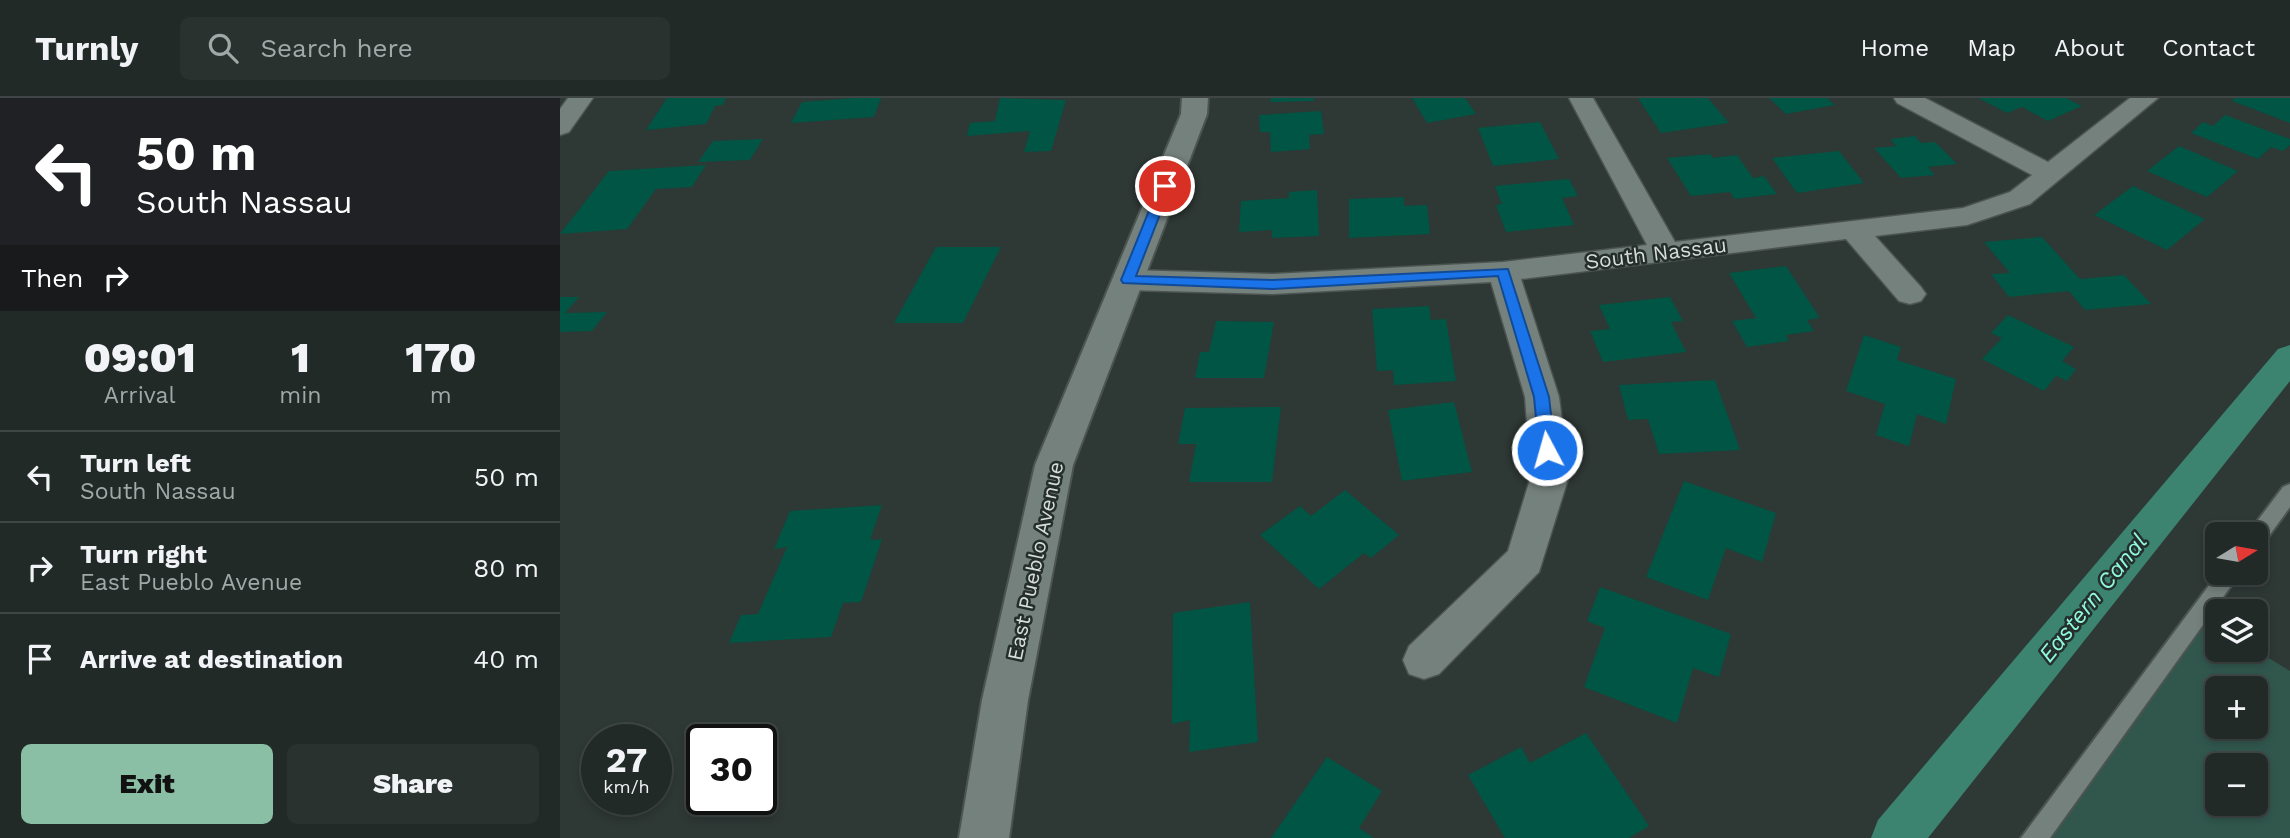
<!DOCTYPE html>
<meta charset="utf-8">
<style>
:root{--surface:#222a28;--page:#2a3230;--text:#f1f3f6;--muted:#a2a7a8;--line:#3f4645;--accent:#8abfa5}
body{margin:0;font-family:"Work Sans",sans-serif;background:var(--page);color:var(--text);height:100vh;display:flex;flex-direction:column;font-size:26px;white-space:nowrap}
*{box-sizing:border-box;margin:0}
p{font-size:23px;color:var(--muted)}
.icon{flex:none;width:38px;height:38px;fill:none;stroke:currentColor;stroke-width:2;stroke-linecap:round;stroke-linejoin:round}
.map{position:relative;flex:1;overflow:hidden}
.details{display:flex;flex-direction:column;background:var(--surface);width:560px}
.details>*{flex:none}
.hud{background:#202124;color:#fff;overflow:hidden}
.needle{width:46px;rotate:79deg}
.tools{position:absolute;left:1645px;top:424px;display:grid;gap:14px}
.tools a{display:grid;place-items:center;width:63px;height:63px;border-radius:10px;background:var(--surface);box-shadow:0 4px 10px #0003,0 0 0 2px var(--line);font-size:35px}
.speed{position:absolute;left:21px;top:626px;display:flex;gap:14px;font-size:35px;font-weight:700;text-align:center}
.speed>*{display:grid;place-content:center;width:91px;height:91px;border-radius:50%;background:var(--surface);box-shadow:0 4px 10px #0003,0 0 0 2px var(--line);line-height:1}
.speed small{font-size:18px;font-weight:400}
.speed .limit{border:4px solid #111;border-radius:10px;background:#fff;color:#111}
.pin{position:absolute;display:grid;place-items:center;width:60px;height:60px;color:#fff;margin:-30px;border:4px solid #fff;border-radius:50%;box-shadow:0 2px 7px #0007}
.me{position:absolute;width:77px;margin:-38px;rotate:354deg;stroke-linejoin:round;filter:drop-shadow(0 0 5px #0008)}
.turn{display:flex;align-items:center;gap:24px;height:147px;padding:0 21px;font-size:32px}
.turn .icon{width:91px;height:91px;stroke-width:2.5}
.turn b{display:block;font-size:49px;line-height:60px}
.then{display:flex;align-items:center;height:66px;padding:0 21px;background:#0003;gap:14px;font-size:26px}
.eta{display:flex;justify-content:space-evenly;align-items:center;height:119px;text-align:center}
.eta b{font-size:42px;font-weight:800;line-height:49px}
.primary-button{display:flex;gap:14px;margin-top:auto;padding:14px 21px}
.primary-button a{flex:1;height:80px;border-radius:10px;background:var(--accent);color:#111;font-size:28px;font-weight:800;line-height:80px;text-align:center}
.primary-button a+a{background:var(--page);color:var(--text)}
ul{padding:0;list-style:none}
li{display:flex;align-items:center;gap:21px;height:91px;padding:0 21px;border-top:2px solid var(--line)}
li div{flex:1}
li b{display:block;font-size:26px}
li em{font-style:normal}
header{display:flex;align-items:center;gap:42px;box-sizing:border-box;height:98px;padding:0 35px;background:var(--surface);border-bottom:2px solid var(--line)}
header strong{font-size:33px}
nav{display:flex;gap:38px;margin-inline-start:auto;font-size:24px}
.search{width:490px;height:63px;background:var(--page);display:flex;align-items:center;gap:18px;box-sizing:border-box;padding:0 24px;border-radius:10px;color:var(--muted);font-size:26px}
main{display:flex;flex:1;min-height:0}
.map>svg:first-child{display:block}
.green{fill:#31574d;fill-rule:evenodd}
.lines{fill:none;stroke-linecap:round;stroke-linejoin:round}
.canal{fill:#3c8370;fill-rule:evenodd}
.building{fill:#054}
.service-casing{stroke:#4c5451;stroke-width:4}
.minor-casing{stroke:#4c5451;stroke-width:3}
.tertiary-casing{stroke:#4c5451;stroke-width:4}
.service{fill:#75817d;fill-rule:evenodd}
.minor{fill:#75817d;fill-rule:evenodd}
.tertiary{fill:#75817d;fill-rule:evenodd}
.route{fill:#1a73e8;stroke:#114b97;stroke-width:2}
.labels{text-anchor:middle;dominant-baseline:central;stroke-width:5;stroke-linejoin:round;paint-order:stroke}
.street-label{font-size:21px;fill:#d7dddb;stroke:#242e2b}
.water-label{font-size:23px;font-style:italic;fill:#90f9dc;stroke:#242e2b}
</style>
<header>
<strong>Turnly</strong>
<div class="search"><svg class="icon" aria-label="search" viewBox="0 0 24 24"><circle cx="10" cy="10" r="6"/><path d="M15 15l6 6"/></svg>Search here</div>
<nav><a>Home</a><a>Map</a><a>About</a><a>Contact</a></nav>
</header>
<main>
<section class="details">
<div class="hud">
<div class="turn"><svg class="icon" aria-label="left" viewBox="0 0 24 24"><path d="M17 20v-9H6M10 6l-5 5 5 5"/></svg><div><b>50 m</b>South Nassau</div></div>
<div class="then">Then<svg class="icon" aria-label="right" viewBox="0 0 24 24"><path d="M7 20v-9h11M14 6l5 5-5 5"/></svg></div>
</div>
<div class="eta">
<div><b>09:01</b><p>Arrival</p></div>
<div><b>1</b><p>min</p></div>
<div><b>170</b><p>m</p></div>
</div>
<ul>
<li><svg class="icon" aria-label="left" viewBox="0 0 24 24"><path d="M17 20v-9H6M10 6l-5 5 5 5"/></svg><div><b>Turn left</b><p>South Nassau</p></div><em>50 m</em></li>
<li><svg class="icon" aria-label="right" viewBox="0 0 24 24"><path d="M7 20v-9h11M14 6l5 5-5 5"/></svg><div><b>Turn right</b><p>East Pueblo Avenue</p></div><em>80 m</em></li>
<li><svg class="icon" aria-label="arrive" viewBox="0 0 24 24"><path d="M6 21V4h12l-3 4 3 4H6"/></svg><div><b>Arrive at destination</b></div><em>40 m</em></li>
</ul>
<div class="primary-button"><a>Exit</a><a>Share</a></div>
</section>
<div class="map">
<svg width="1730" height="740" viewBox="0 0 1730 740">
<rect width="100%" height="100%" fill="#2e3835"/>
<!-- green -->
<path class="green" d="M1639 517 1657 529V551H1694L1730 573V740H1472ZM1657 590H1696V628H1657ZM1657 667H1696V705H1657Z"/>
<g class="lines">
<!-- canal -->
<path class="canal" d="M1730 247V283L1368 740H1311L1318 722 1718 251Z"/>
</g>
<!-- building -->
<path class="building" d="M107 0H166L163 7 155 8 146 26 86 32Z
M294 0H321L314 19 231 25 242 4Z
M440 0 506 2 491 53 464 54 470 33 407 38 410 25 435 23Z
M711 0H754V3L710 4Z
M852 0H905L916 16 867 25Z
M1078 0H1148L1169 25 1101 35Z
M1209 0H1267L1275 7 1226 16Z
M1418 0H1506L1522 8 1488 23 1462 9 1447 15Z
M1675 0H1730V25L1672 3Z
M761 13 764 36 749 37 750 51 711 54 710 34H700L699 17Z
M1665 17 1730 41V47L1723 53 1711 49 1698 61 1631 35 1643 24 1653 28Z
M980 24 999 61 933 68 918 30Z
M1355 38 1361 45 1375 44 1397 66 1368 69 1375 77 1341 80 1314 50 1336 48 1330 41Z
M203 41 190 62 138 64 153 43Z
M1619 48 1678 73 1647 99 1587 73Z
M1279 53 1304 85 1237 95 1212 60Z
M1150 56 1153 60 1177 57 1193 80 1204 78 1217 96 1174 101 1170 94 1131 98 1107 60Z
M146 67 132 89 96 91 67 131 0 136 49 73Z
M1009 81 1018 98 1002 100 1014 127 946 134 936 107 942 106 935 88Z
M1573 88 1645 121 1607 152 1534 117Z
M757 92 759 138 712 140V132L679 134 681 103 729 100V94Z
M844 99V108L867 107 870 136 789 140V101Z
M1482 139 1520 181 1564 177 1591 206 1525 212 1509 193 1449 199 1431 176 1450 175 1424 144Z
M376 149H441L403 225H334Z
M1226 168 1260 220 1247 222 1254 233 1226 237 1229 243 1187 249 1172 223 1196 220 1169 175Z
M0 199H19L5 215 47 214 32 233 0 234Z
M1110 199 1123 223 1111 224 1126 254 1043 264 1030 233 1050 231 1039 207Z
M869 208 871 222 886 221 896 283 834 287 833 272 817 273 812 211Z
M1448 217 1514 249 1502 263 1516 271 1507 283 1496 278 1484 293 1422 261 1442 240 1431 235Z
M656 223 714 224 704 280H635L640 254H649Z
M1304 237 1341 249 1337 262 1396 281 1386 326 1357 316 1349 348 1316 337 1325 306 1286 293Z
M1155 282 1180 352 1099 356 1088 321 1068 322 1059 287Z
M894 304 912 374 842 383 828 312Z
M721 309 712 384H629L636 346H618L625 310Z
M1124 383 1216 415 1202 464 1166 450 1148 502 1086 479Z
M785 392 839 437 811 460 804 455 759 491 700 437 740 408 751 418Z
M322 407 310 442 322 441 301 504 283 505 271 539 169 545 181 517 198 516 227 449 214 451 230 413Z
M1040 489 1171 536 1159 579 1133 570 1117 625 1024 589 1045 530 1027 523Z
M690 504 698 644 629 654 630 622 612 626 613 515Z
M1026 635 1089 728 1069 740H945L908 677 961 649 970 665Z
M767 659 822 693 799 730 814 740H711Z"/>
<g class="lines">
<!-- service casing -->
<g class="service-casing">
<path id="service" d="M1730 386V409L1703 446 1696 448V436L1689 434 1723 389Z
M1659 474H1681L1490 740H1461Z"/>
</g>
<!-- minor casing -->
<g class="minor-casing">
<path id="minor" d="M8 0H33L9 34 0 37V11Z
M1009 0H1033L1115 144 1403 110 1450 94 1472 77 1337 5 1334 0H1365L1488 64 1570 0H1598L1470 106 1407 127 1315 138 1361 189 1366 196 1361 203 1350 206 1339 203 1286 141 961 181 999 299 1009 378 979 474 879 576 864 581 849 576 843 562 849 548 948 453 971 378 965 299 931 184 713 196 568 192 557 189 553 182 557 175 568 172 713 176 943 164 1087 147Z"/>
</g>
<!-- tertiary casing -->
<g class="tertiary-casing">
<path id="tertiary" d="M622 0H648L647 16 513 367 468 602 449 740H399L422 602 475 367 621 16Z"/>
</g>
<!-- service -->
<use href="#service" class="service"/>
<!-- minor -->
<use href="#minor" class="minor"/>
<!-- tertiary -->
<use href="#tertiary" class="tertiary"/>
</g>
<!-- route -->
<path class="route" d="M605 84 611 88 576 178 713 182 948 171 989 299 995 352 993 356H982L979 352 974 299 938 178 713 191 563 185 561 182 599 88Z"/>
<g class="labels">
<!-- street labels -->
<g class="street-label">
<text transform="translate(1096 155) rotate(-7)">South Nassau</text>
<text transform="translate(475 463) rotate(-78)">East Pueblo Avenue</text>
</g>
<!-- water labels -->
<g class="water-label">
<text transform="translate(1533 500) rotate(-51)">Eastern Canal</text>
</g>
</g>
</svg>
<div class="tools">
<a><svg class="needle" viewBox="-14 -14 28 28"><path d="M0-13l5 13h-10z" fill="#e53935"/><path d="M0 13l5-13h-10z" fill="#a2a7a8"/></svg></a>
<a><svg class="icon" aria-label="layers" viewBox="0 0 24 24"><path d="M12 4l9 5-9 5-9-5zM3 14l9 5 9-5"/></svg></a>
<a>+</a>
<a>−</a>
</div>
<div class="speed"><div>27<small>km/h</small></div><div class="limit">30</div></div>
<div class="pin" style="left:605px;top:88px;background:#d93025"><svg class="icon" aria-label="arrive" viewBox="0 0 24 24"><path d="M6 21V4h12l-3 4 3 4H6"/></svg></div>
<svg class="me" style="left:987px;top:352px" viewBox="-20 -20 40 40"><circle r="17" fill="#1a73e8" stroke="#fff" stroke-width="3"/><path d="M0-11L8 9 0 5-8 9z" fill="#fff"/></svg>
</div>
</main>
